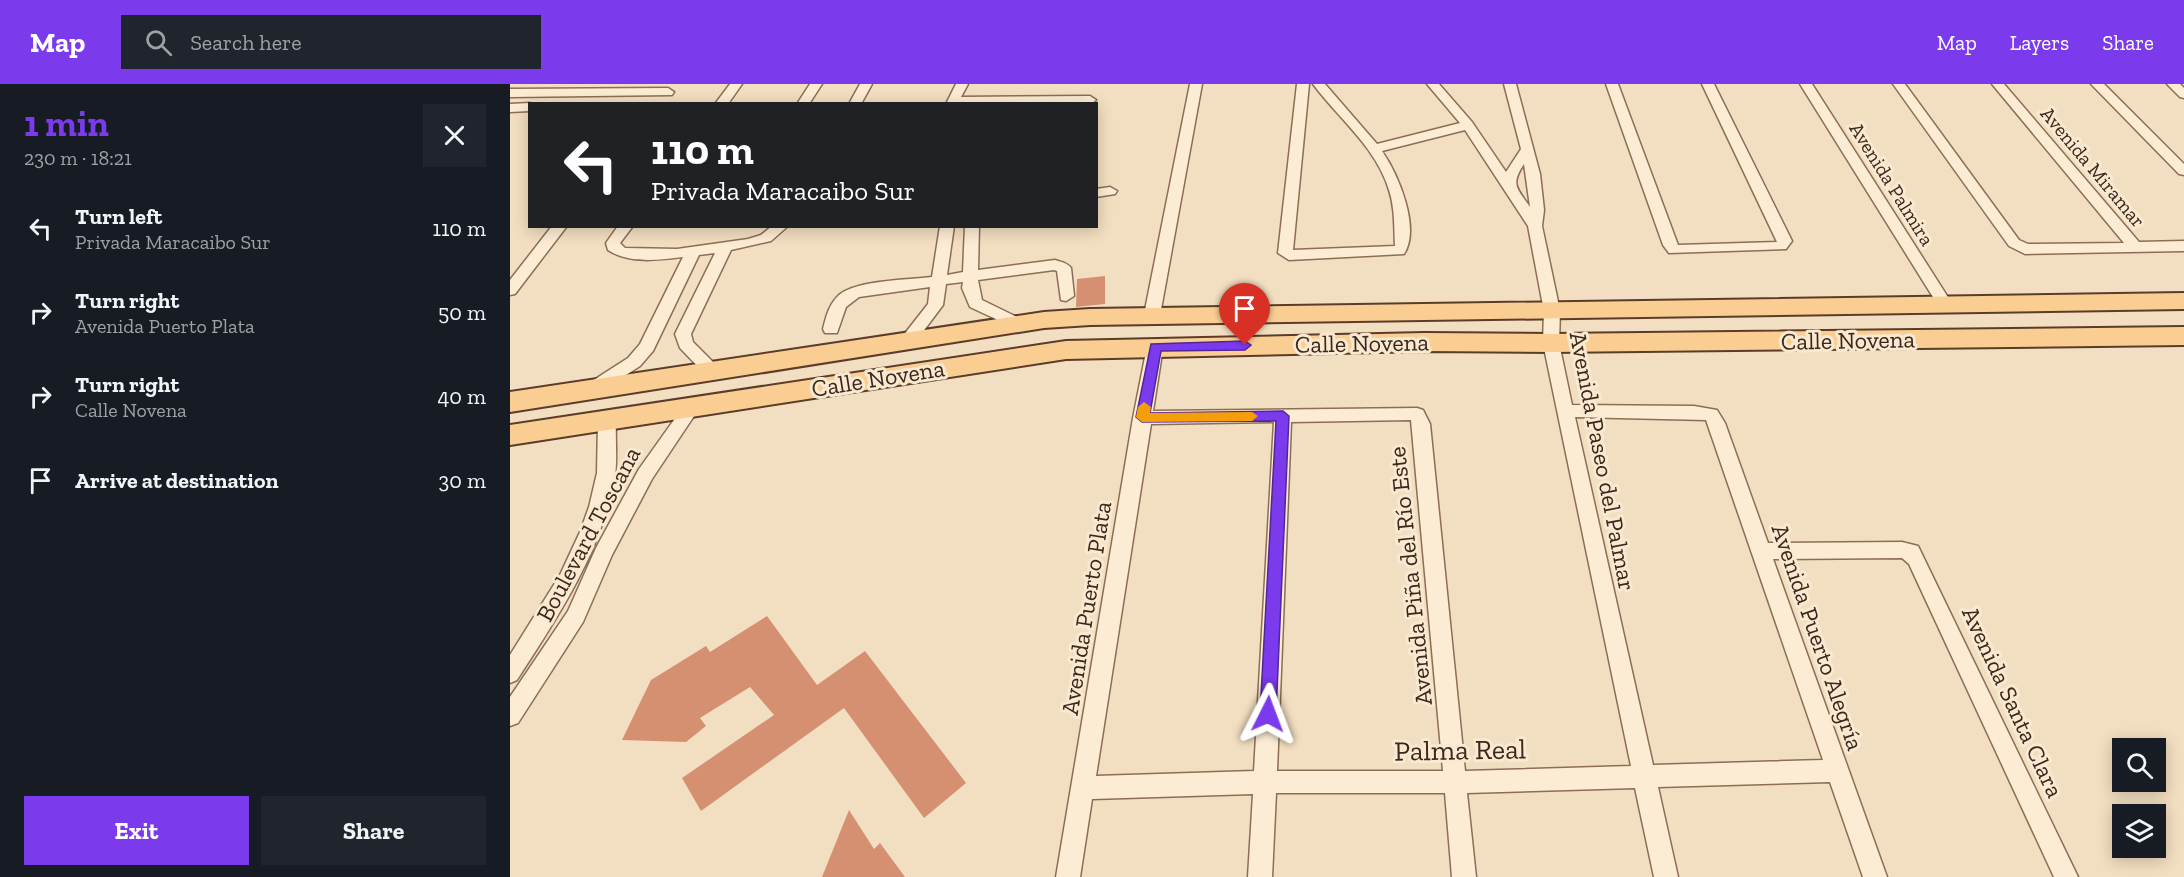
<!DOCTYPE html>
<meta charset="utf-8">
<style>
:root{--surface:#171b24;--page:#20242c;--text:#f1f3f6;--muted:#9ea1a6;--accent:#7c3aed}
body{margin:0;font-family:"Zilla Slab",serif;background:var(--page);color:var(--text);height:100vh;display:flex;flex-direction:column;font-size:22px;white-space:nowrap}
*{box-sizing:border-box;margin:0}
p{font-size:20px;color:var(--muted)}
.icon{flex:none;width:33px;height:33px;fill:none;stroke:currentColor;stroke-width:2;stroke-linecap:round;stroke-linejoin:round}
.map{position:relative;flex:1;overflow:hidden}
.sheet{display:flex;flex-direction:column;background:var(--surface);width:510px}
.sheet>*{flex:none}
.top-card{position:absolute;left:18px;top:18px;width:570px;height:126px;border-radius:0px;box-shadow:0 3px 15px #0003;background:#202124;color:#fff;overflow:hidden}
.fabs{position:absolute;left:1602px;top:654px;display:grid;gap:12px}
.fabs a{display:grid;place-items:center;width:54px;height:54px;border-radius:0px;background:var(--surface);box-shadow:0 3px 15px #0003;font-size:30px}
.pin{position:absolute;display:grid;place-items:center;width:51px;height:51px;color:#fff;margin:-62px -26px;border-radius:50% 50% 50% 0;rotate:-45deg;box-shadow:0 0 6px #0007}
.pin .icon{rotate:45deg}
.me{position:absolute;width:66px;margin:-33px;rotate:3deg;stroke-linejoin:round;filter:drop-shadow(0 0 4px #0008)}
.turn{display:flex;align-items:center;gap:21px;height:126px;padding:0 24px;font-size:27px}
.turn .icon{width:78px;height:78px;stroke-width:2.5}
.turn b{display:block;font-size:42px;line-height:51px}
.round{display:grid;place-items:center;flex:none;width:63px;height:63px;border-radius:0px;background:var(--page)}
.overview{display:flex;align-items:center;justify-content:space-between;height:102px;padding:0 24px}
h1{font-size:36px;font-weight:800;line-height:45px;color:var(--accent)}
.cta{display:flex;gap:12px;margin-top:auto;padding:12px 24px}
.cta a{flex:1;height:69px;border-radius:0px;background:var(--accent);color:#fff;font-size:24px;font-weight:800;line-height:69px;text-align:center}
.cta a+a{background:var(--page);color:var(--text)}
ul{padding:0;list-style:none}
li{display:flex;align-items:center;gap:18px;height:84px;padding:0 24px}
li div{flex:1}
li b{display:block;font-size:22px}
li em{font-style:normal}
header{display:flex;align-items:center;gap:36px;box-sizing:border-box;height:84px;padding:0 30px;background:var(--accent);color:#fff}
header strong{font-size:28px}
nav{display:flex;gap:33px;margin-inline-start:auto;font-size:21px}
.search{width:420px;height:54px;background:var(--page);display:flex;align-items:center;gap:15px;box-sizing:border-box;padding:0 21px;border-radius:0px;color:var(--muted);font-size:22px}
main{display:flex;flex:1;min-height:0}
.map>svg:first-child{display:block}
.building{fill:#d59071}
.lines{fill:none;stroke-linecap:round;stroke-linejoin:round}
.street-casing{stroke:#8d6d56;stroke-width:3}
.primary-casing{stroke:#5b3c2a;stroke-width:4}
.street{fill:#fcecd4;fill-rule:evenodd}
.primary{fill:#face93;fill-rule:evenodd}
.route{fill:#7c3aed;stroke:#51269a;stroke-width:1.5}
.slow{fill:#f59e0b}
.labels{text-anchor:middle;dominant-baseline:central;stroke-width:6;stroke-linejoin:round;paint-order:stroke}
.far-street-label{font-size:20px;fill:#3b271c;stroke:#f9e9d0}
.street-label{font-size:24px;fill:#3b271c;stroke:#f9e9d0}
.near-street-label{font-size:28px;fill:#3b271c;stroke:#f9e9d0}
</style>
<header>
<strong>Map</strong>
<div class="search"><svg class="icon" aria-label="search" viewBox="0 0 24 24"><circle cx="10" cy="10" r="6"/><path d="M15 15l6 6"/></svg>Search here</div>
<nav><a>Map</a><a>Layers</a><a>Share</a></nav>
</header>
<main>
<section class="sheet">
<div class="overview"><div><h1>1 min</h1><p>230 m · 18:21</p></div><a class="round"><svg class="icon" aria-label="close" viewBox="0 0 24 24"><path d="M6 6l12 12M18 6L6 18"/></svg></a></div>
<ul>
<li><svg class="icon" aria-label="left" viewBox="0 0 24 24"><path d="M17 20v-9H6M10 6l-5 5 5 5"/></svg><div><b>Turn left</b><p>Privada Maracaibo Sur</p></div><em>110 m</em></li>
<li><svg class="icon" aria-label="right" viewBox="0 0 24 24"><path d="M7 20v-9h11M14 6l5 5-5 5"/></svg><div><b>Turn right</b><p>Avenida Puerto Plata</p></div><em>50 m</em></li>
<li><svg class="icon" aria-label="right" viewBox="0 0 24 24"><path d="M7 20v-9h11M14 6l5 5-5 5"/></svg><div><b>Turn right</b><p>Calle Novena</p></div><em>40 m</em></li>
<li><svg class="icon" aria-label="arrive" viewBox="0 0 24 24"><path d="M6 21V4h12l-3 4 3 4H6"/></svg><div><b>Arrive at destination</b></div><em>30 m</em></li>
</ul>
<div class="cta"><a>Exit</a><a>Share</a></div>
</section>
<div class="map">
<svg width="1674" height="793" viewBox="0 0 1674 793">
<rect width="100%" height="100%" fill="#f2dec0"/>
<!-- building -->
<path class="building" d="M595 192V220L566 223 567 195Z
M257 532 307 601 355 567 456 699 414 734 334 624 191 727 172 694 264 631 240 603 190 634 196 642 176 658 112 656 141 596 196 562 200 568Z
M339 726 364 765 370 759 395 793H312Z"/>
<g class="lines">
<!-- street casing -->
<g class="street-casing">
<path id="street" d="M220 0H232L218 20H205Z
M300 0H312L299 20H287Z
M350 0H362L351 20H339Z
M446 0H458L451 13 580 12 586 16 581 20H436Z
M680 0H692L650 231 642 236 634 231Z
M787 0H799L783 166 885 162C884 143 885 124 879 106 866 63 829 35 803 0H815L867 60 950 39 917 0H929L962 38 996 88 1011 65 994 0H1006L1030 90 1034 126 1032 142 1050 227 1049 259 1062 321 1184 322 1207 326 1215 339 1258 459 1392 458 1408 462 1568 793H1544L1399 480 1392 474 1263 475 1377 793H1353L1320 698 1148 703 1168 793H1144L1125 704 957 709 966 793H942L935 709H766L762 793H738L743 710 582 715 570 793H546L623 334 637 263 639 259H651L653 263 643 327 907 324 913 326 920 340 955 687 1121 682 1033 259 1034 227 1018 142 955 46 872 67C888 90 911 144 894 170L779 176 768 169ZM1014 80 1020 123C1007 104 1000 101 1014 80ZM1065 333 1196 336 1313 676 1143 681ZM901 336 933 687H767L781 338ZM764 338 744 687 586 692 641 340Z
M1096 0H1108L1168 161 1267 158 1192 0H1204L1282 157 1276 165 1159 169 1153 161Z
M1290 0H1302L1441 218 1444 222 1441 226H1431Z
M1383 0H1395L1509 156 1518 160 1614 159 1482 0H1494L1629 158 1674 157V167L1515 170 1499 162Z
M1581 0H1594L1674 80V91L1669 90Z
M1657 0H1670L1674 4V14L1670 13Z
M158 4 164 8 162 11 0 13V5Z
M20 19V27L0 28V20Z
M600 103 607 107 605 110 586 113V105Z
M42 142H57L5 210 0 211V196Z
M108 142H123L110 159 115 164 167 165 238 155 251 151 262 142H278L261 157 221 166 181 250 183 258 208 283 210 287 208 291H196L170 264 165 250 205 169 189 171 143 267 130 282 88 309H76L74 305 76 301 118 274 130 260 173 173C149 176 119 180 98 166L96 159Z
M430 142H444L437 191 453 188 455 142H469L468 186 545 176C551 178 558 179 561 184L564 212 556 217 551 216 547 187 544 186 468 196 472 216 513 236 515 240 513 244 507 245 460 223 452 204 453 198 436 200 433 221 403 261H391L389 257 418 220 420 203 349 213 336 223 327 249H315L313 245C316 233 319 220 329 211 347 196 398 196 422 193Z
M182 317 188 319 190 323 142 395 102 471 73 538 8 639 0 642V613L58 527 86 464 129 385 176 319Z
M97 331 103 332 106 337C105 357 108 378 104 397 90 470 47 534 7 596L0 599V571L50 491 70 448 79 423 87 389 88 337 91 332Z"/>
</g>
<!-- primary casing -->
<g class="primary-casing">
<path id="primary" d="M1674 209V225L580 241 534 244 0 328V308L534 228 580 225Z
M1674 243V261L1041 268 914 267 556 275 0 361V341L556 257 914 249 1041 250Z"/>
</g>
<!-- street -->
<use href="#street" class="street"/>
<!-- primary -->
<use href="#primary" class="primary"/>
</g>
<!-- route -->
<path class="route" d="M735 257 741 261 735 266 651 267 640 329 773 327 779 332 766 630 764 635 758 637 752 635 750 630 766 337 632 338 626 333 641 260Z"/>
<!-- slow -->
<path class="slow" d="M634 318 641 323 640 329 742 328 748 332 742 337 632 338 626 333 628 323Z"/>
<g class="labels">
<!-- far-street labels -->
<g class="far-street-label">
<text transform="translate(1583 83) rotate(50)">Avenida Miramar</text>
<text transform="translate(1382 100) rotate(58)">Avenida Palmira</text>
</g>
<!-- street labels -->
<g class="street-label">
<text transform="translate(1338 256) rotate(-1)">Calle Novena</text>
<text transform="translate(852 259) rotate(-1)">Calle Novena</text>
<text transform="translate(368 294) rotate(-9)">Calle Novena</text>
<text transform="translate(1093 377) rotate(79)">Avenida Paseo del Palmar</text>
<text transform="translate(78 450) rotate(-62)">Boulevard Toscana</text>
<text transform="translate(900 492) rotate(-96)">Avenida Piña del Río Este</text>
<text transform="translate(576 524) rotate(-81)">Avenida Puerto Plata</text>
<text transform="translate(1308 553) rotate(71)">Avenida Puerto Alegría</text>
<text transform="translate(1503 618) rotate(65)">Avenida Santa Clara</text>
</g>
<!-- near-street labels -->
<g class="near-street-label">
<text transform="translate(950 666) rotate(-1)">Palma Real</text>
</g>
</g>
</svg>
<div class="fabs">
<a><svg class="icon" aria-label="search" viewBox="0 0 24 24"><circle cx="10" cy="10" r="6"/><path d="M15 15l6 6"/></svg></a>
<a><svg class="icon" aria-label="layers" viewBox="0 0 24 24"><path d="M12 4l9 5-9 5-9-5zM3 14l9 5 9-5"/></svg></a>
</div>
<div class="pin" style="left:735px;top:261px;background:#d93025"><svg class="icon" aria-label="arrive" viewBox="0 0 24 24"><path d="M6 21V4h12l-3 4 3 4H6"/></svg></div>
<svg class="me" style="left:758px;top:630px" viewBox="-20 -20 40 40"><path d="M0-17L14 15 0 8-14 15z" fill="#7c3aed" stroke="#fff" stroke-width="4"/></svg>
<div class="top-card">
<div class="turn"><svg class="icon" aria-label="left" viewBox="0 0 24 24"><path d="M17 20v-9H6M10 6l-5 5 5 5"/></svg><div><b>110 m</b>Privada Maracaibo Sur</div></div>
</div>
</div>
</main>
